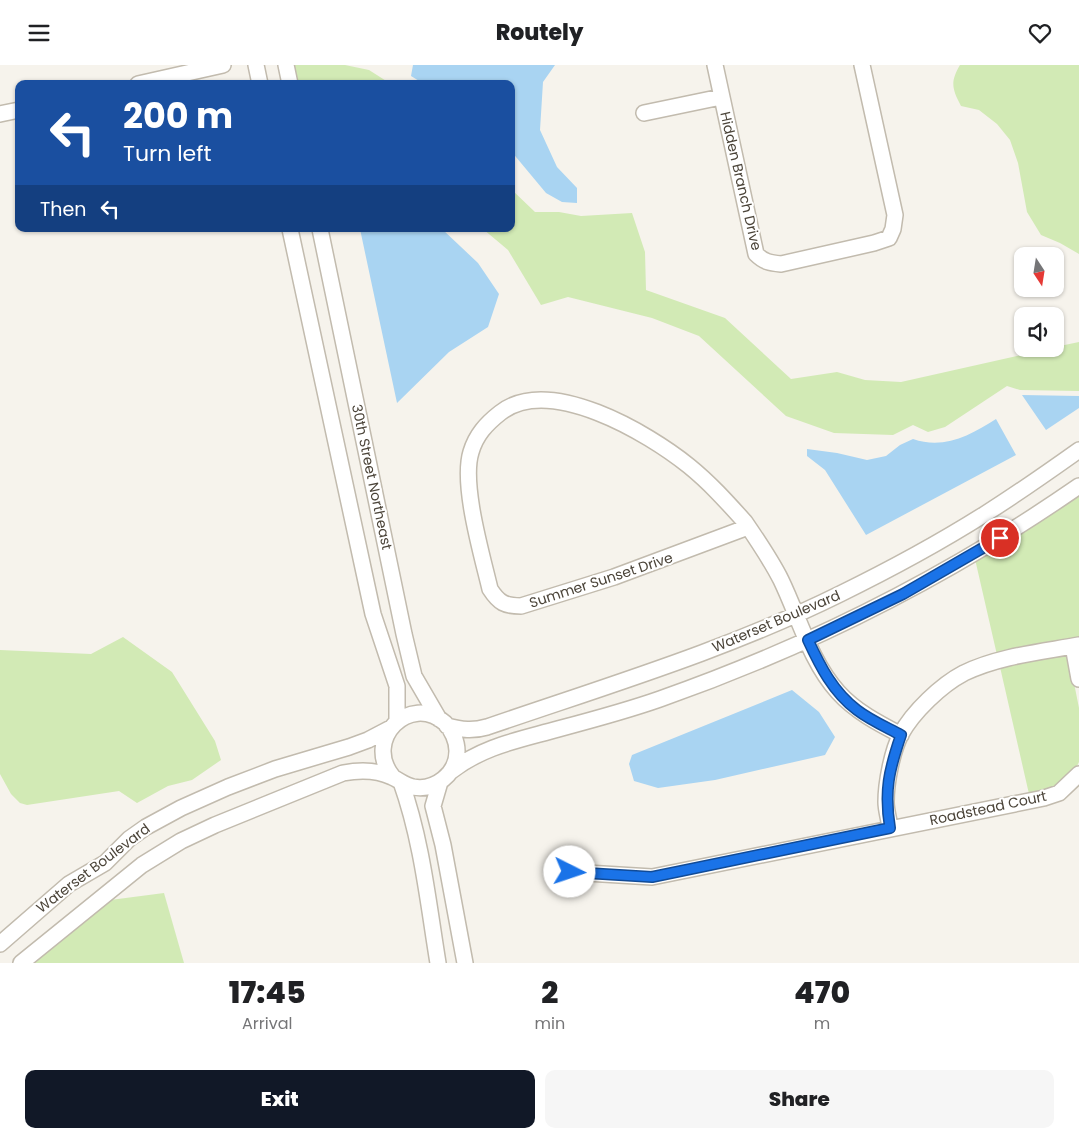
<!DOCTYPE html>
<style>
:root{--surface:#fff;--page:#f6f6f6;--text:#202124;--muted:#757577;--accent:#111827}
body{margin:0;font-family:Poppins,sans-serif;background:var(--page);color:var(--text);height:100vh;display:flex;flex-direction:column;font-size:19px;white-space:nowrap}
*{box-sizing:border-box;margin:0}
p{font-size:16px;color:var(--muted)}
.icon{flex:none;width:28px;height:28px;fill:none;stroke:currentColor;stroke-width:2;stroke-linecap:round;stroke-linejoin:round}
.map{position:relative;height:898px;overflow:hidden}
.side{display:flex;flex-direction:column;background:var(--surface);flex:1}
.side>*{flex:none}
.top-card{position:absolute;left:15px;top:15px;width:500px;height:152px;border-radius:10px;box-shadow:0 1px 4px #0004;background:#1a4fa0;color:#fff;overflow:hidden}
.needle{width:32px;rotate:168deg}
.buttons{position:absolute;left:1014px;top:182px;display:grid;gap:10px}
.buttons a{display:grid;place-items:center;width:50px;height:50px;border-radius:10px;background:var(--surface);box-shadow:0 1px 4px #0004;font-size:25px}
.pin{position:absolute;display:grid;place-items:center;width:42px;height:42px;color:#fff;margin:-21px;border:2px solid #fff;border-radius:50%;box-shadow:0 1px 5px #0007}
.me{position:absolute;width:55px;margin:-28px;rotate:94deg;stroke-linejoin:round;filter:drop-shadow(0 0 4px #0008)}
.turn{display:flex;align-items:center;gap:18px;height:105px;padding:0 25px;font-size:22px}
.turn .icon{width:65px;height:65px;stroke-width:2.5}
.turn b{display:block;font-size:35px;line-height:42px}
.then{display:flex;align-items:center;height:48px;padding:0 25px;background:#0003;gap:10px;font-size:19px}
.eta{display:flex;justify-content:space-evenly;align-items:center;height:85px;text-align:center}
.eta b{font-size:30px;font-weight:800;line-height:35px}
.button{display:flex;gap:10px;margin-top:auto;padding:10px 25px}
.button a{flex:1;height:58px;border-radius:10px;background:var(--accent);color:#fff;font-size:20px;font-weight:800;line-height:58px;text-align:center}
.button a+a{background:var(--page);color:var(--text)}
header{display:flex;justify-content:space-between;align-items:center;height:65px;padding:0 25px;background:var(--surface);font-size:22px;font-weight:800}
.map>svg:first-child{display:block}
.green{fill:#d2eab5}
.water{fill:#a9d4f2}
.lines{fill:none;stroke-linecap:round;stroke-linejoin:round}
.minor-casing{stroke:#c2bbae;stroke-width:18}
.minor{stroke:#fff;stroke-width:15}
.route-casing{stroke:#114b97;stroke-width:12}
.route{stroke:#1a73e8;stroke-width:9}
.labels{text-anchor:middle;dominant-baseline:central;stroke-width:4;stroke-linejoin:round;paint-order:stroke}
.street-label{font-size:14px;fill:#4b4439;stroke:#fff}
</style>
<header><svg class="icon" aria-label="menu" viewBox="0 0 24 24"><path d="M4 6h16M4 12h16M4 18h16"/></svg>Routely<svg class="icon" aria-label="heart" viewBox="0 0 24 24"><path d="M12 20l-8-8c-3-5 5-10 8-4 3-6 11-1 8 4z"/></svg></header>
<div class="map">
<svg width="1079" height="898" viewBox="0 0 1079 898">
<rect width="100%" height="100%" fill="#f6f3ec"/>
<!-- green -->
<path class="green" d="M292 0H345L369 5 391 19H296Z
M960 0H1079V189L1060 178 1041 170 1027 147 1018 98 1010 75 997 59 979 45 961 41C952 24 950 17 960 0Z
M511 124 535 147H559L581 151 632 148 645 187 646 225 725 253 791 314 837 307 865 315 901 317 1048 284H1055V282L1079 277V326L1020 325 1007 321 945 362 928 367 913 360 893 370 834 368 786 351 699 271 652 253 568 232 541 240 508 185 483 164H511Z
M1079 429V573L997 590 975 494Z
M123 572 172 607 215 676 221 695 192 715 168 721 137 738 119 726 27 740 20 738 11 729 0 709V585L91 589Z
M1068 588 1079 643V697L1076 703 1056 722 1029 729 1000 602Z
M164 828 184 898H22L95 837Z"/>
<!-- water -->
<path class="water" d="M413 0H555L543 17 540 65 557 102 577 123V138L562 137 546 128 511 86V19H424L411 11Z
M360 164H442L478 198 499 229 488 262 449 287 397 338Z
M1022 330 1079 331V343L1046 365Z
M996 354 1016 390 866 470 825 405 807 391V384L837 388 867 395 886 391 900 380 913 374C944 385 971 370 996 354Z
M792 625 819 647 835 672 825 690 715 715 658 723 634 716 629 699 632 690Z"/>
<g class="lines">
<!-- minor casing -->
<g class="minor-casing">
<path id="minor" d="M256 0 260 19
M286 0 290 19
M715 0 756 189C764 197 770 198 781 199L874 178 889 173 893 164 895 150 862 0
M138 19 223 0
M644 48 721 32
M0 49 19 45
M290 164 373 549 397 621V656
M320 164 404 569 414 611 439 654
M748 462 614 512 521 541C505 541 499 538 490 524 482 490 461 419 471 387 476 370 486 359 500 348 549 309 648 368 689 401 710 418 727 437 745 457 758 476 771 495 781 515 799 552 810 596 838 627 855 646 878 658 901 670
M1073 581 1079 614
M447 661C462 665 473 666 487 662 606 621 727 585 840 529 889 505 939 478 985 449 1017 429 1048 407 1079 385
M450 707C483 681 519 675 558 664 592 655 626 646 660 634 808 582 949 511 1079 421
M401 717C422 776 428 837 438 898
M440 717 433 741 443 780 465 898
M890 763C889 754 886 745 886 737 886 718 892 686 901 669 913 647 941 620 964 608 999 591 1041 587 1079 580
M570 807 652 812 1044 733 1059 728 1079 709
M0 879 69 819 105 798 129 774 146 762 181 743 228 722 275 704 349 682 368 675 389 664
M21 898 142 800 181 776 215 760 343 708C359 705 377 705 392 712 399 715 404 720 413 722 435 726 457 709 457 686 457 676 452 665 445 658 410 627 362 675 393 712"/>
</g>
<!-- minor -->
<use href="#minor" class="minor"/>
</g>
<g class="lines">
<!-- route casing -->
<g class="route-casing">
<path id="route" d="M570 807 652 812 890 763C884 726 889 705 901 670 886 662 870 655 857 645 833 627 820 601 808 575L903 529 1000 473"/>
</g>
<!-- route -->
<use href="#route" class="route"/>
</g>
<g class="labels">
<!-- street labels -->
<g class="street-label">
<text transform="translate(741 116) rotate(77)">Hidden Branch Drive</text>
<text transform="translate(372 412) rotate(78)">30th Street Northeast</text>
<text transform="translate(601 515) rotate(-18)">Summer Sunset Drive</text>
<text transform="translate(776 556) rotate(-23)">Waterset Boulevard</text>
<text transform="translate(988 743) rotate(-12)">Roadstead Court</text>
<text transform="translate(93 803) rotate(-37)">Waterset Boulevard</text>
</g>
</g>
</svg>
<div class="buttons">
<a><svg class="needle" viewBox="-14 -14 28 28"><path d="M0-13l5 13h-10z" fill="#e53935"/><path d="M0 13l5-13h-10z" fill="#757577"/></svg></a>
<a><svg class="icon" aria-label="sound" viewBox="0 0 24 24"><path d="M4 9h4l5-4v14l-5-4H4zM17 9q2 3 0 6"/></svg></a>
</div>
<div class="pin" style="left:1000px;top:473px;background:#d93025"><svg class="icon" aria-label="arrive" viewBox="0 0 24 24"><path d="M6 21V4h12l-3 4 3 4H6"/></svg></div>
<svg class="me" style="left:570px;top:807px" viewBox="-20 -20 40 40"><circle r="19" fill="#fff"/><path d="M0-13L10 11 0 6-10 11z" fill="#1a73e8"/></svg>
<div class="top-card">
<div class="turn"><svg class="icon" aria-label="left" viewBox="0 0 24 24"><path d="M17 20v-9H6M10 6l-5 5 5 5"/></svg><div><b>200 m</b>Turn left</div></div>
<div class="then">Then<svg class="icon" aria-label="left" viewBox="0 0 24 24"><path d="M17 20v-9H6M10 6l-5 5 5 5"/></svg></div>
</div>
</div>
<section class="side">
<div class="eta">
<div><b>17:45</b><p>Arrival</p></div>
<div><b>2</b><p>min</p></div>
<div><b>470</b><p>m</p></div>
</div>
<div class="button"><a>Exit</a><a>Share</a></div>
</section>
